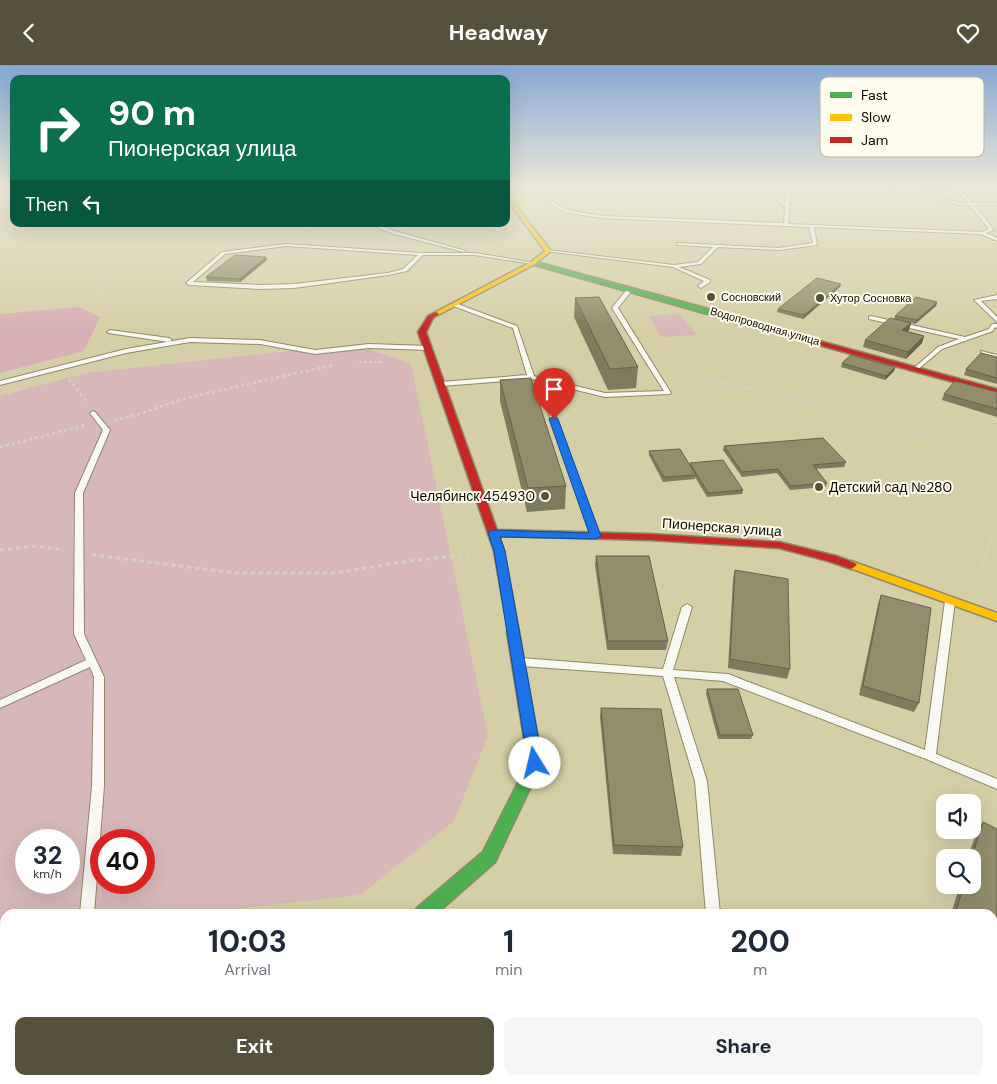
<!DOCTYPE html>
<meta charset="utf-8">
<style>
:root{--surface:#fff;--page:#f6f6f7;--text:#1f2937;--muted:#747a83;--accent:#56513a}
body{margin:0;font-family:"DM Sans",sans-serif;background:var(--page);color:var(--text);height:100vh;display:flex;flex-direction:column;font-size:19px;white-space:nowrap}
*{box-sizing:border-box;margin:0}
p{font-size:16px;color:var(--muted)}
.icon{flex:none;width:28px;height:28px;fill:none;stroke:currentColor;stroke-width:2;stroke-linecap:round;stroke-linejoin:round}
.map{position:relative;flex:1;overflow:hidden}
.sheet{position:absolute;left:0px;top:844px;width:998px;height:176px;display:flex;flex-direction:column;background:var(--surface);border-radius:15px 15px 0 0;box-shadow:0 5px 20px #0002}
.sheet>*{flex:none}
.banner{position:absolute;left:10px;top:10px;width:500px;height:152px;border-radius:10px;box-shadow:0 5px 20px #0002;background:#0b6e4f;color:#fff;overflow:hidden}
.tools{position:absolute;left:936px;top:729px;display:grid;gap:10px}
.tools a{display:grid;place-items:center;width:45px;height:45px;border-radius:10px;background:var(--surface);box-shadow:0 5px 20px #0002;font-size:25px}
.speed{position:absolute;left:15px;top:764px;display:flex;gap:10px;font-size:25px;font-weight:700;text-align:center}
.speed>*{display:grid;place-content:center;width:65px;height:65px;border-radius:50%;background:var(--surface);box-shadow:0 5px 20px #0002;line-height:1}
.speed small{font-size:12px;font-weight:400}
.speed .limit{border:8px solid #d22;background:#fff;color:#111}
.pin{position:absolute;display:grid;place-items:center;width:42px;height:42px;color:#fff;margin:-51px -21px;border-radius:50% 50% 50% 0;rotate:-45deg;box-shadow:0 0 5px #0007}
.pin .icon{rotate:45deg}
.me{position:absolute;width:55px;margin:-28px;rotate:351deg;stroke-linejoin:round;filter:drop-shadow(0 0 4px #0008)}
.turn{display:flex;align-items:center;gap:18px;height:105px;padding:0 15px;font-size:22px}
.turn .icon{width:65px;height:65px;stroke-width:2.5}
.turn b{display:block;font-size:35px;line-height:42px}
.then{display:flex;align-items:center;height:48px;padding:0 15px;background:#0003;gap:10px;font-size:19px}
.eta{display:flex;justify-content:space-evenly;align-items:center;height:85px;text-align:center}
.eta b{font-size:30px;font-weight:700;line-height:35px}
.primary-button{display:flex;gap:10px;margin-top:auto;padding:10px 15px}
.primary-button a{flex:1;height:58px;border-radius:10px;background:var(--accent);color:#fff;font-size:20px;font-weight:700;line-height:58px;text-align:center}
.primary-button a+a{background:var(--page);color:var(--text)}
header{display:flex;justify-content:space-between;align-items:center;height:65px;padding:0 15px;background:var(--accent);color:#fff;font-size:22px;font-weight:700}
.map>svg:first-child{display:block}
.green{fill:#d7b8b8;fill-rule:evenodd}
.forest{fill:#d7b0b5}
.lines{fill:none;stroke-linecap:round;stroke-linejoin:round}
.lane-casing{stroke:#8e8968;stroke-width:2}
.street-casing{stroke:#8e8968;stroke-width:2}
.fast-casing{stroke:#8e8968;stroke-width:3}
.slow-casing{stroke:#8e8968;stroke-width:3}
.jam-casing{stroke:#8e8968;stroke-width:3}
.path-far3{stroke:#d3d2c4;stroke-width:1;stroke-dasharray:2 2;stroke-linecap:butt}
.path-far2{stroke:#d3d2c4;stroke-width:2;stroke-dasharray:2.5 2.5;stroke-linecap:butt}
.path-far1{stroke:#d3d2c4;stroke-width:2.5;stroke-dasharray:3 3;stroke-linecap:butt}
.path{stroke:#d3d2c4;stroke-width:3;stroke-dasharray:4 4;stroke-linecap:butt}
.lane{fill:#f9f8f2;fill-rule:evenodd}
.street{fill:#f9f8f2;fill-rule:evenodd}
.fast{fill:#4caf50;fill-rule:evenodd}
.slow{fill:#ffc107;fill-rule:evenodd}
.jam{fill:#c62828;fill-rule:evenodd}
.wall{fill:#7e7a5d}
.shaded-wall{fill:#66634c}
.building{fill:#928e6c;stroke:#66634c}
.route{fill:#1a73e8;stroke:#114b97}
.poi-dot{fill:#56513a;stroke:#fffdef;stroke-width:2}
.labels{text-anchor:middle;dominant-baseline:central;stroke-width:4;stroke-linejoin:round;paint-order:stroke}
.far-poi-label{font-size:11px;fill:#110d00;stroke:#fffdef;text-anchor:start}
.far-street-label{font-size:11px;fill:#110d00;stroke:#fffdef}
.poi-label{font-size:14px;fill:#110d00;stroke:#fffdef;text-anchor:start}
.street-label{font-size:14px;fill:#110d00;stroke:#fffdef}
.key{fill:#fffdef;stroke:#b8b5a7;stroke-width:1}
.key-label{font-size:14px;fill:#110d00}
</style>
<header><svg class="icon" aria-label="back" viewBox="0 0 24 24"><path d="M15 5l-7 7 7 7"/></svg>Headway<svg class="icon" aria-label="heart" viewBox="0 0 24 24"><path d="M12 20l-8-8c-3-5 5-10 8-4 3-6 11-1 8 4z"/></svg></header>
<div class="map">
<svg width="997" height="1019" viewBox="0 0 997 1019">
<rect width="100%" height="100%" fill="#d5cfa7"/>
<!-- green -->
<path class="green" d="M680 249 696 270 662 272 648 251Z
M307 284H367L411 298 488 671 454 756 360 830 189 849H5V870H0V331L86 308ZM26 775H69V818H26ZM101 775H144V818H101Z"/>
<!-- forest -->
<path class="forest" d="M79 242 100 252 84 286 0 308V249Z"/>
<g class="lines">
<!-- lane casing -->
<g class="lane-casing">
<path id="lane" d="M555 122H559L552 136 567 145 602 151 784 158 785 141 761 124 731 125 698 122H777L765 124 786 138 787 122H791L788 159 982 167 989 164 970 140H961L920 131 802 122H825L920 129 961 138H968L955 122H959L972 138H997V140H974L994 165 986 168 997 173V176L981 169 814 162 817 180 779 185 718 182 701 199 679 202 710 215V217L701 223 698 221 704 216 673 202 546 186 548 185 674 200 698 197 713 182 679 180H677V178L779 183 813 178 809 162 602 153 565 147 549 137Z
M369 159H374L398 167 466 186 464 187 394 169Z
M286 179 422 188H475L535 198 533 199 475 190H423L407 206 388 210 294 223 260 224 189 220 186 218 222 187ZM286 181 418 190 403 204 388 208 294 219 260 220 193 217 225 189Z
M628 223 633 224 618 243 671 328 670 329 605 332 531 314 441 321 438 319 441 317 527 310 513 263 453 241 452 240 455 238 517 261 534 311 605 328 664 326 612 243Z
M997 230V234L981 236 997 252V257L974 235Z
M871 251 965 272 989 264 992 259H997V263L995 262 993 266 942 284 916 306 913 304 914 303 938 282 959 274 869 254V252Z
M110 265 169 273 172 275 169 277 108 268 107 267Z
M190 273 260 275 315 285 369 279 428 281 431 283 428 285 369 283 315 289 260 279 190 277 126 288 0 320V316L126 284Z
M981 286 997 290V294L981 288Z
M548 335 551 337 599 471 598 473H592L591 471 545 337Z
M93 346 95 347 110 365 83 428 84 569 104 612V721L94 849H80L92 721 94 612 90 602 0 643V635L86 595 74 569 75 428 103 365 90 348Z
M950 533 955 536 936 689 997 714V724L926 694 723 616 674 612 707 716 720 849H706L695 716 663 611 521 601 518 600 516 597 518 594 521 593 663 604 682 542 687 539 692 542 673 605 728 609 925 685 945 536Z
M642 1015H658L656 1019H640Z"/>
</g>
<!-- street casing -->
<g class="street-casing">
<path id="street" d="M234 1015H295L296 1019H233Z"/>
</g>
<!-- fast casing -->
<g class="fast-casing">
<path id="fast" d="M533 196 770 261 771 263 764 265 531 199V197Z
M513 563 517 564 519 567 542 698 495 797 436 849H415L417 843 483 787 528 698 507 567 509 564Z
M5 909V927L0 928V910Z"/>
</g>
<!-- slow casing -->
<g class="slow-casing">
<path id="slow" d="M506 128 551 186 535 199 438 250H434V248L531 197 545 186 506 133Z
M851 496 997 548V556L847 502 845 500Z"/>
</g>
<!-- jam casing -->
<g class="jam-casing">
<path id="jam" d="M436 247 439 249 433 253 426 267 497 465 650 469 779 477 836 491 855 498 857 500 851 504 828 496 779 483 650 475 499 471 504 486 519 567 517 570H509L494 486 418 267 428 251Z
M764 261 997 324V329L764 265Z"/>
</g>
<!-- path-far3 -->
<path class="path-far3" d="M0 146 14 148
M284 159 340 167 363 168
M109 201 139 159"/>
<!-- path-far2 -->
<path class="path-far2" d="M110 199 99 214 96 230 122 255
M638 255 648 246
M359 297H383
M664 298 708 264"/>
<!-- path-far1 -->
<path class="path-far1" d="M673 309 772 327 997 390
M69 314 88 338
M114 355 136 350 186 333 333 300
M0 382 86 360"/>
<!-- path -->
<path class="path" d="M0 485 37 481 64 485
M92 490 236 508H335L409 496 476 489
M972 522 997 462"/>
<!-- lane -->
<use href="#lane" class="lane"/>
<!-- street -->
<use href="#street" class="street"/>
<!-- fast -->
<use href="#fast" class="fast"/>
<!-- slow -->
<use href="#slow" class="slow"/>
<!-- jam -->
<use href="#jam" class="jam"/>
</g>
<!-- wall -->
<path class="wall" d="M917 122H952L953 123 952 126 919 125Z
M266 192 267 195 240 217 207 216 206 212Z
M840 222 803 254 777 247 778 244Z
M575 233 638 302 636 323 608 325 574 252Z
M937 237 936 241 915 259 911 258 909 265 907 267 924 271 922 278 906 294 863 282 865 275 894 254 895 251Z
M997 292V319L964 310 966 304Z
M842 298 895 302 894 306 885 315 841 302Z
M500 315 566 421 565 444 527 447 500 336Z
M997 327V352L942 335 944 329Z
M793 376 846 397 844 402 816 404 827 418 826 422 790 425 777 408 742 412 723 385 724 381Z
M649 386 690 400V398L743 425 742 429 707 432 695 412V414L663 417 649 390Z
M596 491 668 576 666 585H607L595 500Z
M735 505 790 604 787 614 728 603 733 514Z
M881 530 919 638 914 647 859 630 878 539Z
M707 624 753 670 751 674H718L706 629Z
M601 643 683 782 681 791 613 789 600 652Z
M983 757 997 764V965L992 963V849H951L960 820H972V792H968L977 766Z"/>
<!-- shaded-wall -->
<path class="shaded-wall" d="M266 192 267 195 240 217V214Z
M841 219 840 222 803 254 804 250Z
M937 237 936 241 915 259 917 255Z
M911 258 909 265 900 273 902 265Z
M924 271 922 278 906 294 908 287Z
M895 302 894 306 885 315 886 311Z"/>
<!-- building -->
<path class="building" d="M927 122H952L953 123Z
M235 190 266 192 240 214 206 212Z
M817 213 841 219 804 250 778 244Z
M599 232 638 302 610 304 575 233Z
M916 232 937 237 917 255 895 251Z
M890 253 911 258 902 265 924 271 908 287 865 275Z
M981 288 997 292V313L966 304Z
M851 290 895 302 886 311 842 298Z
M531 313 566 421 528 423 500 315Z
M955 316 997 327V344L944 329Z
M823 373 846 397 813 400 827 418 791 421 778 404 742 407 724 381Z
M680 384 696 410 664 412 649 386Z
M723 395 743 425 708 428 690 398Z
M596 491H649L668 576H608Z
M735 505 788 514 790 604 730 594Z
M881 530 931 543 919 638 863 621Z
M707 624H738L753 670H720Z
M601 643 661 644 683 782 614 780Z
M983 757 997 764V953L992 951V849H955L964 820H972V792Z
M522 1015H619L617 1019H520Z"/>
<!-- sky -->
<linearGradient id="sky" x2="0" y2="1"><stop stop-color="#86a7d4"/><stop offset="0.46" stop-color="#ece9d7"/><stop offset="1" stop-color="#ece9d7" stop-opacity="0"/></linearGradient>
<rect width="997" height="265" fill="url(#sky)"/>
<!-- route -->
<path class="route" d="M554 351 558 354 601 471 596 474 500 472 505 486 543 698 541 702 535 704 530 702 528 698 494 486 488 468 493 465 589 468 549 354Z"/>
<!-- markers -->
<g class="poi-dot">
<circle cx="711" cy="232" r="5"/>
<circle cx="820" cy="233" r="5"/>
<circle cx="819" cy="422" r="5"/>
<circle cx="545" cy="431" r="5"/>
</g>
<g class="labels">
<!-- far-poi labels -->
<g class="far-poi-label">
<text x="721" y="232">Сосновский</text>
<text x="830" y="233">Хутор Сосновка</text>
</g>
<!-- far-street labels -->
<g class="far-street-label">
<text transform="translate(765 261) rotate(16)">Водопроводная улица</text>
</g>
<!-- poi labels -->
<g class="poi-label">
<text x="829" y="422">Детский сад №280</text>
<text x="535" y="431" text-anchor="end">Челябинск 454930</text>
</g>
<!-- street labels -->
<g class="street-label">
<text transform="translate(722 462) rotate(4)">Пионерская улица</text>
</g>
</g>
<!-- legend -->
<rect x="820" y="12" width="164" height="80" rx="8" class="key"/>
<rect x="830" y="27" width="22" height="6" fill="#4caf50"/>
<rect x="830" y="49" width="22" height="7" fill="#ffc107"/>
<rect x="830" y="72" width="22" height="6" fill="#c62828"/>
<g class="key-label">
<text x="861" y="35">Fast</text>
<text x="861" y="57">Slow</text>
<text x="861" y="80">Jam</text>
</g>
</svg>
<div class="tools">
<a><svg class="icon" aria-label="sound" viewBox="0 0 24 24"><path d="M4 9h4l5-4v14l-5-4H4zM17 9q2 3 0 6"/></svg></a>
<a><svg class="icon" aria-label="search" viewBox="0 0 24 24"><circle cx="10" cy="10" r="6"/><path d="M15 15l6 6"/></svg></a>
</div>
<div class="speed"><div>32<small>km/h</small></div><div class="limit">40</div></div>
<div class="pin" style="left:554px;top:354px;background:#d93025"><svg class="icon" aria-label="arrive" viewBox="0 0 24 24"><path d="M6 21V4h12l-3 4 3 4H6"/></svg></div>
<svg class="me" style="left:535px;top:698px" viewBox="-20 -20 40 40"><circle r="19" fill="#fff"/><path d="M0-13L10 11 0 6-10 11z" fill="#1a73e8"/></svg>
<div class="banner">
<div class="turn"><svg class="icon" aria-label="right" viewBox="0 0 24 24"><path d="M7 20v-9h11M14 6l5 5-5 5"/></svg><div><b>90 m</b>Пионерская улица</div></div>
<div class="then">Then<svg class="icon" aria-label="left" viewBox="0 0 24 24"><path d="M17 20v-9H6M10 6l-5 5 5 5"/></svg></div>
</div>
<section class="sheet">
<div class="eta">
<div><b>10:03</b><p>Arrival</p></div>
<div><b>1</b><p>min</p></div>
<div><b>200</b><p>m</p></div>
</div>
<div class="primary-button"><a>Exit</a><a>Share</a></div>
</section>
</div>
